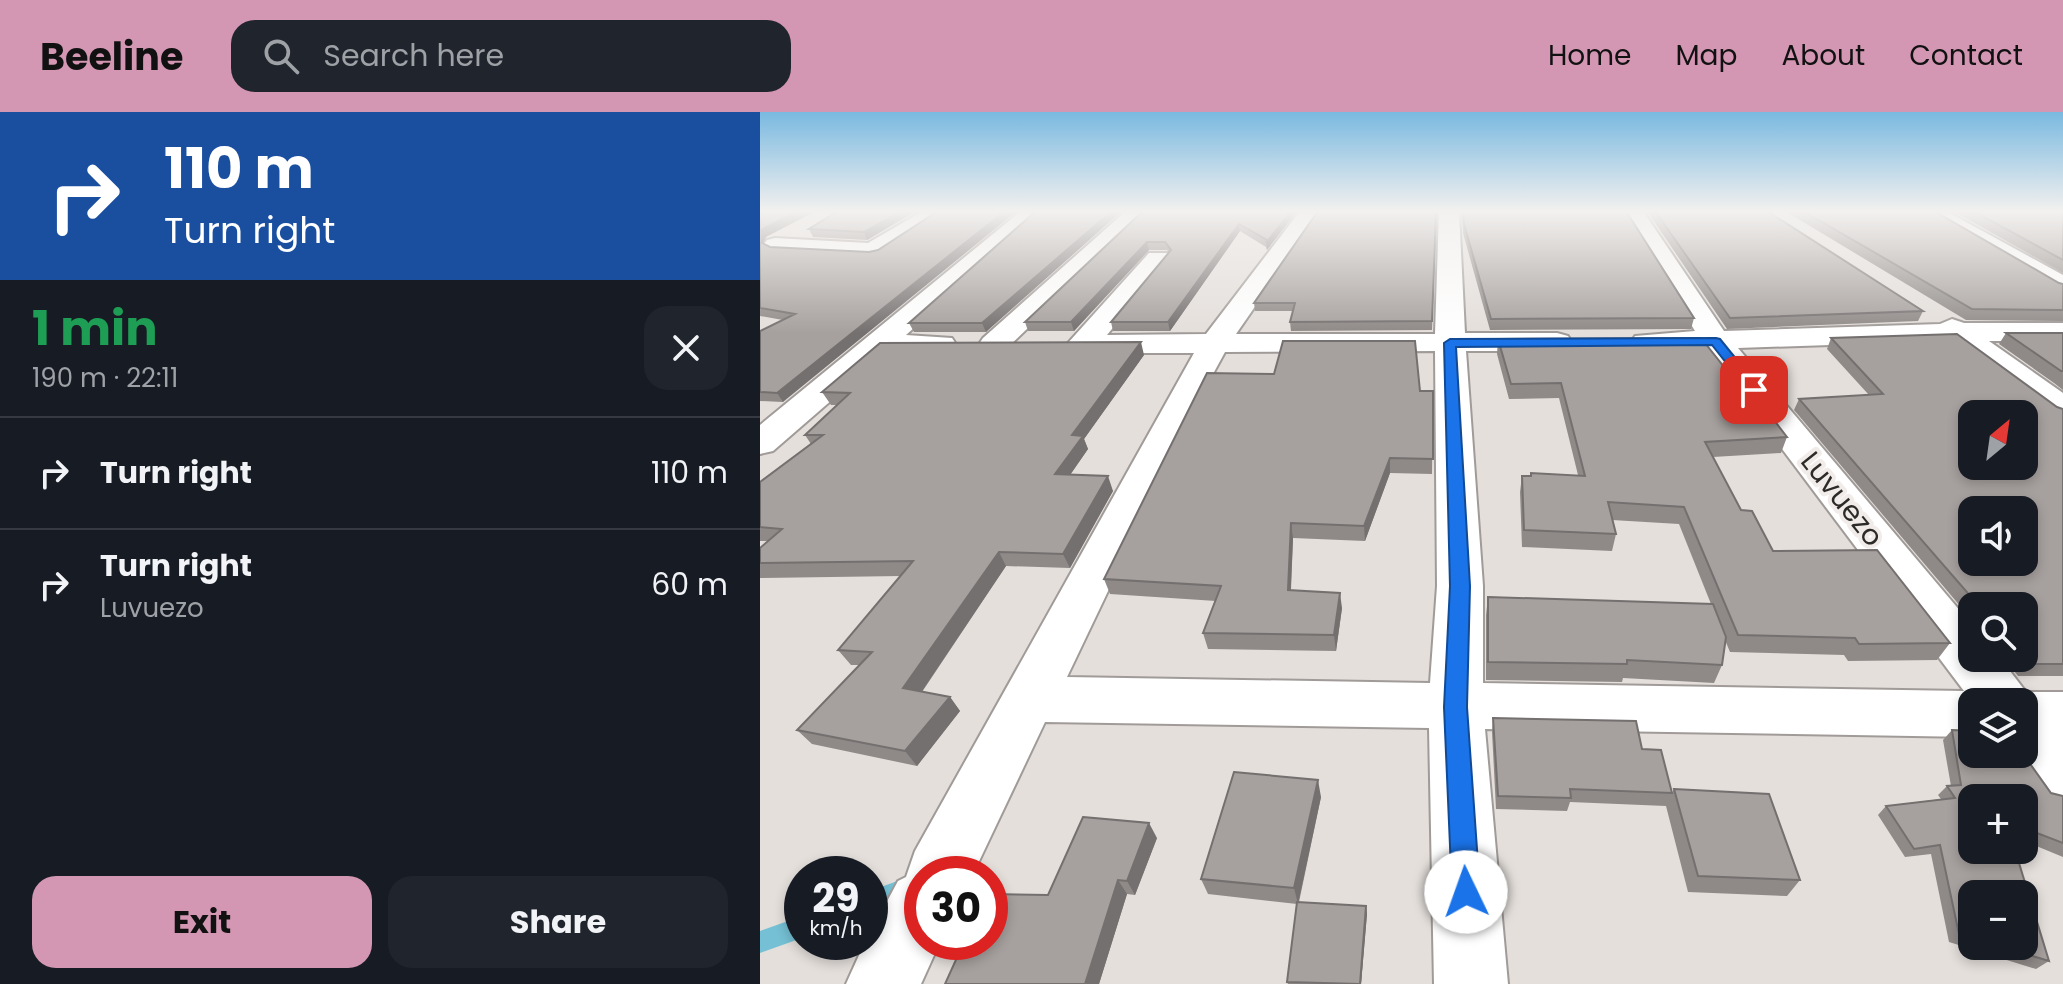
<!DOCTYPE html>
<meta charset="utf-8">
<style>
:root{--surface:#171b24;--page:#20242c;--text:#f1f3f6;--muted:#9ea1a6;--line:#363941;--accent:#d497b3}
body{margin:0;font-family:Poppins,sans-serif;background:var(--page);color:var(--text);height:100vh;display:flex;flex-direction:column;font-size:30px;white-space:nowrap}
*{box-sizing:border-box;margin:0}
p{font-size:26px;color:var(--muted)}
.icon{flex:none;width:44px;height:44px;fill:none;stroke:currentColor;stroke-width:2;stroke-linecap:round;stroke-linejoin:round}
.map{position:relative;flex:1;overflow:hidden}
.panel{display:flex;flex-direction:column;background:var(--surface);width:760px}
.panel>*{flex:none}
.hud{background:#1a4fa0;color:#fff;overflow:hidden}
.needle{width:52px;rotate:29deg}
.tools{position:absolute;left:1198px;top:288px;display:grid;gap:16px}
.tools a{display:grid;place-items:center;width:80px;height:80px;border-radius:16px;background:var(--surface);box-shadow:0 4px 12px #0003;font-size:40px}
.speed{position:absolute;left:24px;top:744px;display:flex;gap:16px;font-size:40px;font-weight:700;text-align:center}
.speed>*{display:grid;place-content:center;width:104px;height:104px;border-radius:50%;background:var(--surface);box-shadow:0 4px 12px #0003;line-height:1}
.speed small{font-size:20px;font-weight:400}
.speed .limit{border:12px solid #d22;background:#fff;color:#111}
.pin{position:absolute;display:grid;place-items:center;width:68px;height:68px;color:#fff;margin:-34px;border-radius:16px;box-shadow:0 4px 12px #0006}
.me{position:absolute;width:88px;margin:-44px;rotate:357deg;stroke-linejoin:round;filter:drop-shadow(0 0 6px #0008)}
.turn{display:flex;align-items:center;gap:28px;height:168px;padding:0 32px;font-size:36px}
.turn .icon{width:104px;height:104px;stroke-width:2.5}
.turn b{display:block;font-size:56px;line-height:68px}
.round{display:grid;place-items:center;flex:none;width:84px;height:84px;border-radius:24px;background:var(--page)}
.headline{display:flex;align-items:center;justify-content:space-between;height:136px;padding:0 32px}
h1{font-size:48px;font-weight:700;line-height:60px;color:#1e9e55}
.cta{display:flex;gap:16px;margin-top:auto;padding:16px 32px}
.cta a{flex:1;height:92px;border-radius:24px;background:var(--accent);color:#111;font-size:32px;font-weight:700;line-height:92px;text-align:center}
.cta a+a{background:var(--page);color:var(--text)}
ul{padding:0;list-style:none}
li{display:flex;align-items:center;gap:24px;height:112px;padding:0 32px;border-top:2px solid var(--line)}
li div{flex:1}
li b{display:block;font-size:30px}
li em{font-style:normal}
header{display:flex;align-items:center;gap:48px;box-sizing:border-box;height:112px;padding:0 40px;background:var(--accent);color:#111}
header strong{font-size:38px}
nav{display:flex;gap:44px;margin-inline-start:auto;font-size:28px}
.search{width:560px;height:72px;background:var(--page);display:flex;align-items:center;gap:20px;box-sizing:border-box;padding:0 28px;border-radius:24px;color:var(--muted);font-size:30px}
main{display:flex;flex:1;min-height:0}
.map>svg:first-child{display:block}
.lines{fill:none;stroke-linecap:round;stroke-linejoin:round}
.stream{fill:#75c0d4;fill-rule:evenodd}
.minor-casing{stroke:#a09b98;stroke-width:4}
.minor{fill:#fff;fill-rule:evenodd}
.wall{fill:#8f8a88;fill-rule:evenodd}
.shaded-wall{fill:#74706f}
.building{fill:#a6a09e;stroke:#74706f;stroke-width:2;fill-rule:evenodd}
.route{fill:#1a73e8;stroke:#114b97;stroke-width:2}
.labels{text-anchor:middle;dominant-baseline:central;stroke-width:8;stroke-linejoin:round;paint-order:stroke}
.street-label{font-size:28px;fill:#2c2b29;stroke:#f1ece9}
</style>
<header>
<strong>Beeline</strong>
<div class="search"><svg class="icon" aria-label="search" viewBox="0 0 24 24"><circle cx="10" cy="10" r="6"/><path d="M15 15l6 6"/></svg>Search here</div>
<nav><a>Home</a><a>Map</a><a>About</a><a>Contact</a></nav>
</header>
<main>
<section class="panel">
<div class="hud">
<div class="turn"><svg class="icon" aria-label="right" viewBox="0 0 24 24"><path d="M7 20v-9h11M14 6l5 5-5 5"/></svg><div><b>110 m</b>Turn right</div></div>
</div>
<div class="headline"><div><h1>1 min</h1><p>190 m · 22:11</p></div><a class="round"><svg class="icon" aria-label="close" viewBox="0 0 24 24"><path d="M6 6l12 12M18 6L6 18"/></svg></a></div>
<ul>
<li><svg class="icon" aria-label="right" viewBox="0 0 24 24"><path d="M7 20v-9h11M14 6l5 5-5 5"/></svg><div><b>Turn right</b></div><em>110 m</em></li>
<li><svg class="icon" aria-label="right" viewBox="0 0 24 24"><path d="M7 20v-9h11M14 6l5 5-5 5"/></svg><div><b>Turn right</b><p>Luvuezo</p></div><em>60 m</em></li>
</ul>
<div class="cta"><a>Exit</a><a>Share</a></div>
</section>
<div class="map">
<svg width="1303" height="872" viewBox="0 0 1303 872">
<rect width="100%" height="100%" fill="#e4dfdb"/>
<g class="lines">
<!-- stream -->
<path class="stream" d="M162 760 166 762H162V782L110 801V779Z
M42 804V826L0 841V819Z"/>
<!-- minor casing -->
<g class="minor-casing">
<path id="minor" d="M163 99H189L120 143 112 145 15 140 7 138 3 133 7 128 15 126 108 131Z
M261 99H284L146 223 192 226 196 232 192 238 126 241 13 339 0 342V313Z
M366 99H389L245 238 234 241 223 238 219 232 223 226Z
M540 99H561L476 222H675L679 99H699L705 221H797L808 224 812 230 808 236 797 239H706L723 474V571L1204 579 947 237 886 239 875 236 871 230 875 224 935 219 862 99H883L964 219 1180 212 1192 207 1204 211H1303V229H1229L1303 281V307L1291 304 1191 229 978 236 1212 513V546H1240L1266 580H1303V695L1282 687 1251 642H1264V590H1212V625L725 617 748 872H674L669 616 285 610 213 762H162V830H180L161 872H86L105 830H110V821L138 769 146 765 155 739 434 241H322L311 238 307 232 389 141H407L410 146 347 223 446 222ZM675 239 677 474 670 571 307 565 442 282 465 240Z
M1160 99H1186L1303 163V181L1294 179Z"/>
</g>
<!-- minor -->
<use href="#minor" class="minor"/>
</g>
<!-- wall -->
<path class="wall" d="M156 99 107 128 53 125 49 117Z
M276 99 226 220H154L149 211Z
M383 99H537L507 138 506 135 480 119 410 219H353L351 210 409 141 407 138H389L314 219H268L265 210Z
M677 99 672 218 531 219 530 210 533 199H495L494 191Z
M702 99H866L934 206 931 217 730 218 703 121Z
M887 99H1007L1163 199 1158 209 967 217Z
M1025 99H1174L1299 171 1303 172V209L1206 208Z
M1193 99H1303V161Z
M0 102 6 125 3 131 10 135 109 140 23 290 0 289V219L23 208 0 204Z
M1246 221H1303V278L1294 271 1239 232Z
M1071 226 1303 297V564H1258L1244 546H1264V494H1212V508L1034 298 1039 287 1109 283 1067 237Z
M738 227 988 285 1027 325 1021 341 953 345 981 398 1013 439 1190 531 1177 548 1088 549 1084 543 970 540 965 528 962 553 954 571 863 566 862 570 726 568V503L728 485 951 492 919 412 852 408 856 422 852 439 762 435 760 380 762 364 818 363 799 286 749 287 737 242Z
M384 243 324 327 328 337 310 363 353 379 310 456 246 454 162 580 190 585 200 599 157 654 52 632 37 618 99 553H91L78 538 141 464 0 466V436L8 429H0V370L51 332 45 323 77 293H71L62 280Z
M660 279H673L672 362 630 361 605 429 533 426 531 478 582 496 576 539 448 537 443 521 456 489 350 482 344 467Z
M733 606 882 637 912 681 914 677 1040 768 1027 784 928 780 906 694 810 690 807 699 736 697 732 620Z
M1192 618 1291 681 1303 684V745L1264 729V686H1212L1289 849 1276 857 1189 830 1171 742 1145 745 1118 703 1126 694 1181 687 1178 683 1187 674H1191L1183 628ZM1212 782 1264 834H1212Z
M561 685 539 790 606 794 607 802 601 872H528L527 870 537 792 448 782 441 767Z
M397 726 375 783 367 782 339 872H185Z"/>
<!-- shaded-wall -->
<path class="shaded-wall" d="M38 99H56L6 125 1 135 0 120 1 118Z
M141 99H156L107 128 104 120Z
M245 99H257L23 290 17 281Z
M352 99H362L226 220 222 211Z
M531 99H537L507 138 506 131Z
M479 112 480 119 410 219 408 210Z
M387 130 389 138 314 219 311 210Z
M381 230 384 243 324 327 328 337 301 376 295 362 312 323Z
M630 346V361L605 429 604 414Z
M348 364 353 379 310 456 303 442Z
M531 411 533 426 530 494 528 478Z
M239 440 246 454 154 591 143 576Z
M580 481 582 496 576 539 574 523Z
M190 585 200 599 157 654 145 639Z
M558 668 561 685 538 792 534 776Z
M389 711 397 726 375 783 367 769Z
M358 768 367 782 339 872H325Z
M606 794 607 802 601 872H600Z"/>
<!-- building -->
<path class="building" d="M6 99H38L1 118 0 120V102Z
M78 99H141L104 120 49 117Z
M178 99H245L17 281 0 280V219L35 202 0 196V130L10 135 109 140 118 138Z
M276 99H352L222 211H149Z
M383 99H531L506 131 507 128 479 112 408 210H351L411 138 405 130H387L311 210H265Z
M558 99H676L672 209 530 210 535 191H494Z
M703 99H866L934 206 731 207 704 112Z
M895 99H1007L1163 199 970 206Z
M1043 99H1174L1299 171 1303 172V198L1212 197Z
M1213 99H1303V148Z
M1246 221H1303V259H1301Z
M1197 222 1297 295 1303 297V552H1269L1264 546V494H1219L1039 287 1123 282 1071 226ZM1212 302H1264V354H1212ZM1212 398H1264V450H1212Z
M941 226 988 285H996L1027 325 945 330 981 398 992 399 1013 439 1117 438 1190 531 1099 532 1095 526 978 523 924 395 848 390 856 422 764 418 762 364H771V361L825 364 801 271 751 272 738 227Z
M523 229H655L660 279H673V347L630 346 604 414 531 411 528 478 580 481 574 523 443 521 461 474 344 467 447 261 514 262Z
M381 230 312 323 323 324 295 362 348 364 303 442 239 440 143 576 190 585 145 639 37 618 112 540 78 538 153 449 0 451V436L22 417 0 415V370L63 323H45L90 281 62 280 120 231Z
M728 485 953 492 966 525 962 553 867 548V552L728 550Z
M733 606 876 609 882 637 901 638 912 681 810 677 811 686 738 684Z
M1192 618 1212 619V642H1263L1291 681 1303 684V731L1264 716V686H1212V738H1255L1289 849 1239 834H1264V782H1212V826L1199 822 1180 733 1154 737 1126 694 1195 686 1187 674 1201 673Z
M1264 625 1271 627V630H1264Z
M474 660 558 668 534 776 441 767Z
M914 677 1009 682 1040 768 938 764Z
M323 705 389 711 367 769 358 768 325 872H185L204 830H230V782L288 783Z
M537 790 606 794 600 872 527 870Z"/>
<!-- sky -->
<linearGradient id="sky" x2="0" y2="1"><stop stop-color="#7ab9e0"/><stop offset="0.45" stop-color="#f3f1ef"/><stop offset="1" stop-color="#f3f1ef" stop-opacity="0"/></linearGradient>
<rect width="1303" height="221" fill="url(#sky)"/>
<!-- route -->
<path class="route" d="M956 226 960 227 999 275V281H990L952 233 696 235 710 474 707 595 720 780 716 789 706 794 696 789 692 780 684 595 690 474 684 231 690 227Z"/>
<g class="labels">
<!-- street labels -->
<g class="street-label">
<text transform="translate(1082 387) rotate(51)">Luvuezo</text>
</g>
</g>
</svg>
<div class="tools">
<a><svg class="needle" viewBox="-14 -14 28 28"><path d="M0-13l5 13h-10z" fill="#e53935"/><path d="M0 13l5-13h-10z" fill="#9ea1a6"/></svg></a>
<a><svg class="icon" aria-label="sound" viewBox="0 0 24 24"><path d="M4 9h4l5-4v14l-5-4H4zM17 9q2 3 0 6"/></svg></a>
<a><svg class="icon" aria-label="search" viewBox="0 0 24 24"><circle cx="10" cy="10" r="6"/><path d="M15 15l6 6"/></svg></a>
<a><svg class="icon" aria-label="layers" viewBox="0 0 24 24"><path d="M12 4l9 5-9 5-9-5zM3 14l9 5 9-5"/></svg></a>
<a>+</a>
<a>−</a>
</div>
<div class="speed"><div>29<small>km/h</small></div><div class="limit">30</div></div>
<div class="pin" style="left:994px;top:278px;background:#d93025"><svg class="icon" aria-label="arrive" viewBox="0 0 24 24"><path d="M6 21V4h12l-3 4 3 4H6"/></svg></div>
<svg class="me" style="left:706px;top:780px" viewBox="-20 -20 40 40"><circle r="19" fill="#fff"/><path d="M0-13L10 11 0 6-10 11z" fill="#1a73e8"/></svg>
</div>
</main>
